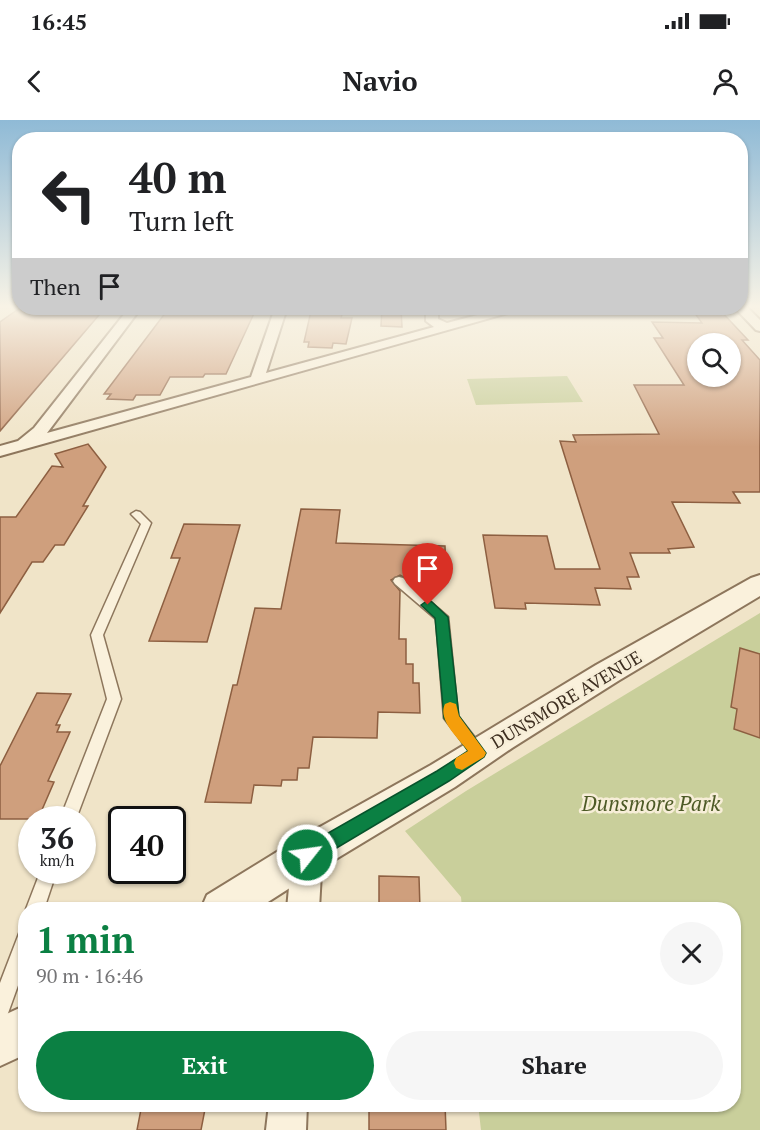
<!DOCTYPE html>
<meta charset="utf-8">
<style>
:root{--surface:#fff;--page:#f6f6f6;--text:#202124;--muted:#757577;--accent:#0b8043}
body{margin:0;font-family:"PT Serif",serif;background:var(--page);color:var(--text);height:100vh;display:flex;flex-direction:column;font-size:22px;white-space:nowrap}
*{box-sizing:border-box;margin:0}
p{font-size:20px;color:var(--muted)}
.icon{flex:none;width:33px;height:33px;fill:none;stroke:currentColor;stroke-width:2;stroke-linecap:round;stroke-linejoin:round}
.map{position:relative;flex:1;overflow:hidden}
.panel{position:absolute;left:18px;top:782px;width:723px;height:210px;display:flex;flex-direction:column;background:var(--surface);border-radius:24px;box-shadow:0 2px 4px #0004}
.panel>*{flex:none}
.banner{position:absolute;left:12px;top:12px;width:736px;height:183px;border-radius:24px;box-shadow:0 2px 4px #0004;background:#fff;color:var(--text);overflow:hidden}
.buttons{position:absolute;left:687px;top:213px;display:grid;gap:12px}
.buttons a{display:grid;place-items:center;width:54px;height:54px;border-radius:50%;background:var(--surface);box-shadow:0 2px 4px #0004;font-size:30px}
.speed{position:absolute;left:18px;top:686px;display:flex;gap:12px;font-size:30px;font-weight:700;text-align:center}
.speed>*{display:grid;place-content:center;width:78px;height:78px;border-radius:50%;background:var(--surface);box-shadow:0 2px 4px #0004;line-height:1}
.speed small{font-size:15px;font-weight:400}
.speed .limit{border:3px solid #111;border-radius:9px;background:#fff;color:#111}
.pin{position:absolute;display:grid;place-items:center;width:51px;height:51px;color:#fff;margin:-62px -26px;border-radius:50% 50% 50% 0;rotate:-45deg;box-shadow:0 0 6px #0007}
.pin .icon{rotate:45deg}
.me{position:absolute;width:66px;margin:-33px;rotate:60deg;stroke-linejoin:round;filter:drop-shadow(0 0 4px #0008)}
.turn{display:flex;align-items:center;gap:21px;height:126px;padding:0 18px;font-size:27px}
.turn .icon{width:78px;height:78px;stroke-width:2.5}
.turn b{display:block;font-size:42px;line-height:51px}
.then{display:flex;align-items:center;height:57px;padding:0 18px;background:#0003;gap:12px;font-size:22px}
.round{display:grid;place-items:center;flex:none;width:63px;height:63px;border-radius:32px;background:var(--page)}
.head{display:flex;align-items:center;justify-content:space-between;height:102px;padding:0 18px}
h1{font-size:36px;font-weight:600;line-height:45px;color:var(--accent)}
.cta{display:flex;gap:12px;margin-top:auto;padding:12px 18px}
.cta a{flex:1;height:69px;border-radius:36px;background:var(--accent);color:#fff;font-size:24px;font-weight:600;line-height:69px;text-align:center}
.cta a+a{background:var(--page);color:var(--text)}
.status{display:flex;justify-content:space-between;align-items:center;height:42px;padding:0 30px;background:var(--surface);direction:ltr}
.status svg{height:16px;fill:currentColor}
header{display:flex;justify-content:space-between;align-items:center;height:78px;padding:0 18px;background:var(--surface);font-size:27px;font-weight:600}
.map>svg:first-child{display:block}
.green{fill:#c9cf9b}
.building{fill:#cf9f7d;stroke:#8d5f41;stroke-width:1.5;fill-rule:evenodd}
.lines{fill:none;stroke-linecap:round;stroke-linejoin:round}
.service-casing{stroke:#8d765c;stroke-width:3}
.minor-casing{stroke:#8d765c;stroke-width:4}
.tertiary-casing{stroke:#8d765c;stroke-width:4}
.service{fill:#faf1dc;fill-rule:evenodd}
.minor{fill:#faf1dc;fill-rule:evenodd}
.tertiary{fill:#faf1dc;fill-rule:evenodd}
.route{fill:#0b8043;stroke:#07532c;stroke-width:1.5}
.slow{fill:#f59e0b}
.labels{text-anchor:middle;dominant-baseline:central;stroke-width:5;stroke-linejoin:round;paint-order:stroke}
.street-label{font-size:18px;fill:#3d2e20;stroke:#f7eed8}
.near-park-label{font-size:21px;font-style:italic;fill:#4d5a26;stroke:#f7eed8}
</style>
<div class="status"><b>16:45</b><svg viewBox="0 0 49 12"><path d="M0 12V9h3v3zM5 12V6h3v6zM10 12V3h3v9zM15 12V0h3v12zM26 1h20v11H26zM47 4h2v5h-2z"/></svg></div>
<header><svg class="icon" aria-label="back" viewBox="0 0 24 24"><path d="M15 5l-7 7 7 7"/></svg>Navio<svg class="icon" aria-label="person" viewBox="0 0 24 24"><circle cx="12" cy="8" r="4"/><path d="M4 21q1-7 8-7t8 7"/></svg></header>
<div class="map">
<svg width="760" height="1010" viewBox="0 0 760 1010">
<rect width="100%" height="100%" fill="#f0e4c8"/>
<!-- green -->
<path class="green" d="M567 256 583 282 476 285 467 259Z
M760 493V1010H481L478 984H734V789H462L461 777 405 711 466 671Z"/>
<!-- building -->
<path class="building" d="M20 188H105L0 311V202Z
M169 188 256 189 226 254H205L203 257H170L160 275H136L133 280 107 279 111 274H104Z
M315 188H339V191H343L341 198H352L346 224 333 223 332 228 308 227 309 222H304L311 191H314Z
M382 188H401L402 207 381 206Z
M691 188H718L748 220H742L760 240V372H733L740 383 672 382 694 427 668 429 670 433H630L639 457H627L631 469 595 468 600 485 525 483 526 489 495 488 483 415 547 416 555 449H600L560 321 576 322 573 315 659 314 634 265H684L654 218H663L652 202 702 203ZM698 224H730V256H698Z
M88 324 106 347 83 386H88L64 425H55L43 442H32L0 493V397H16L52 346 63 347 55 334Z
M301 389 340 390 336 423 445 426 446 460 407 459 400 455 391 460 400 471 399 519H406V544H413V563H419L420 593 378 592 377 618 313 617 309 648H298L297 660H282L281 666 254 665 251 683 205 682 233 565H237L255 488 281 489Z
M184 404 240 405 207 522 149 521 180 438H171Z
M740 528 760 534V618L734 609 737 589 731 587Z
M37 573 71 574 56 605H60L57 612H70L48 661 54 662 38 699H0V646Z
M379 756 419 757 420 789H379Z
M142 984H206L201 1010H137Z
M369 984H445L446 1010H369Z"/>
<g class="lines">
<!-- service casing -->
<g class="service-casing">
<path id="service" d="M136 391 140 392 151 403 103 515 121 579 76 699H60L107 579 91 515 141 404 131 394Z
M399 457 403 458 448 497 458 596 483 628 485 632 483 636 478 638 473 636 444 598 436 499 395 464 393 461 395 458Z
M41 750H57L44 789H26Z
M26 808V843L7 896 0 898V863L20 811Z"/>
</g>
<!-- minor casing -->
<g class="minor-casing">
<path id="minor" d="M746 186 760 200V211L756 210 735 188Z
M129 188H141L47 313 251 257 275 188H287L266 253 434 207 426 201V188H438V199L447 203 504 188H521L519 190 0 336V326L18 321 34 308Z
M307 721 318 725 322 735 319 789H287L292 735 296 725Z
M269 984H307L306 1010H266Z"/>
</g>
<!-- tertiary casing -->
<g class="tertiary-casing">
<path id="tertiary" d="M760 455V476L618 561 512 628 455 667 321 748 257 789H201L207 775 293 722 431 645 596 545 751 458Z
M26 885V934L0 946V897Z"/>
</g>
<!-- service -->
<use href="#service" class="service"/>
<!-- minor -->
<use href="#minor" class="minor"/>
<!-- tertiary -->
<use href="#tertiary" class="tertiary"/>
</g>
<!-- sky -->
<linearGradient id="sky" x2="0" y2="1"><stop stop-color="#8fbad6"/><stop offset="0.57" stop-color="#f8f3e6"/><stop offset="1" stop-color="#f8f3e6" stop-opacity="0"/></linearGradient>
<rect width="760" height="327" fill="url(#sky)"/>
<!-- route -->
<path class="route" d="M428 480 432 482 448 497 459 596 486 633 484 637 449 661 313 742 307 744 300 742 298 735 300 729 437 651 468 631 444 598 435 498 421 485Z"/>
<!-- slow -->
<path class="slow" d="M450 582 456 584 459 596 486 633 484 637 462 650 456 648 454 643 456 638 468 631C459 619 437 600 445 584Z"/>
<g class="labels">
<!-- street labels -->
<g class="street-label">
<text transform="translate(566 579) rotate(-31)">DUNSMORE AVENUE</text>
</g>
<!-- near-park labels -->
<g class="near-park-label">
<text x="651" y="683">Dunsmore Park</text>
</g>
</g>
</svg>
<div class="buttons">
<a><svg class="icon" aria-label="search" viewBox="0 0 24 24"><circle cx="10" cy="10" r="6"/><path d="M15 15l6 6"/></svg></a>
</div>
<div class="speed"><div>36<small>km/h</small></div><div class="limit">40</div></div>
<div class="pin" style="left:428px;top:485px;background:#d93025"><svg class="icon" aria-label="arrive" viewBox="0 0 24 24"><path d="M6 21V4h12l-3 4 3 4H6"/></svg></div>
<svg class="me" style="left:307px;top:735px" viewBox="-20 -20 40 40"><circle r="17" fill="#0b8043" stroke="#fff" stroke-width="3"/><path d="M0-11L8 9 0 5-8 9z" fill="#fff"/></svg>
<div class="banner">
<div class="turn"><svg class="icon" aria-label="left" viewBox="0 0 24 24"><path d="M17 20v-9H6M10 6l-5 5 5 5"/></svg><div><b>40 m</b>Turn left</div></div>
<div class="then">Then<svg class="icon" aria-label="arrive" viewBox="0 0 24 24"><path d="M6 21V4h12l-3 4 3 4H6"/></svg></div>
</div>
<section class="panel">
<div class="head"><div><h1>1 min</h1><p>90 m · 16:46</p></div><a class="round"><svg class="icon" aria-label="close" viewBox="0 0 24 24"><path d="M6 6l12 12M18 6L6 18"/></svg></a></div>
<div class="cta"><a>Exit</a><a>Share</a></div>
</section>
</div>
